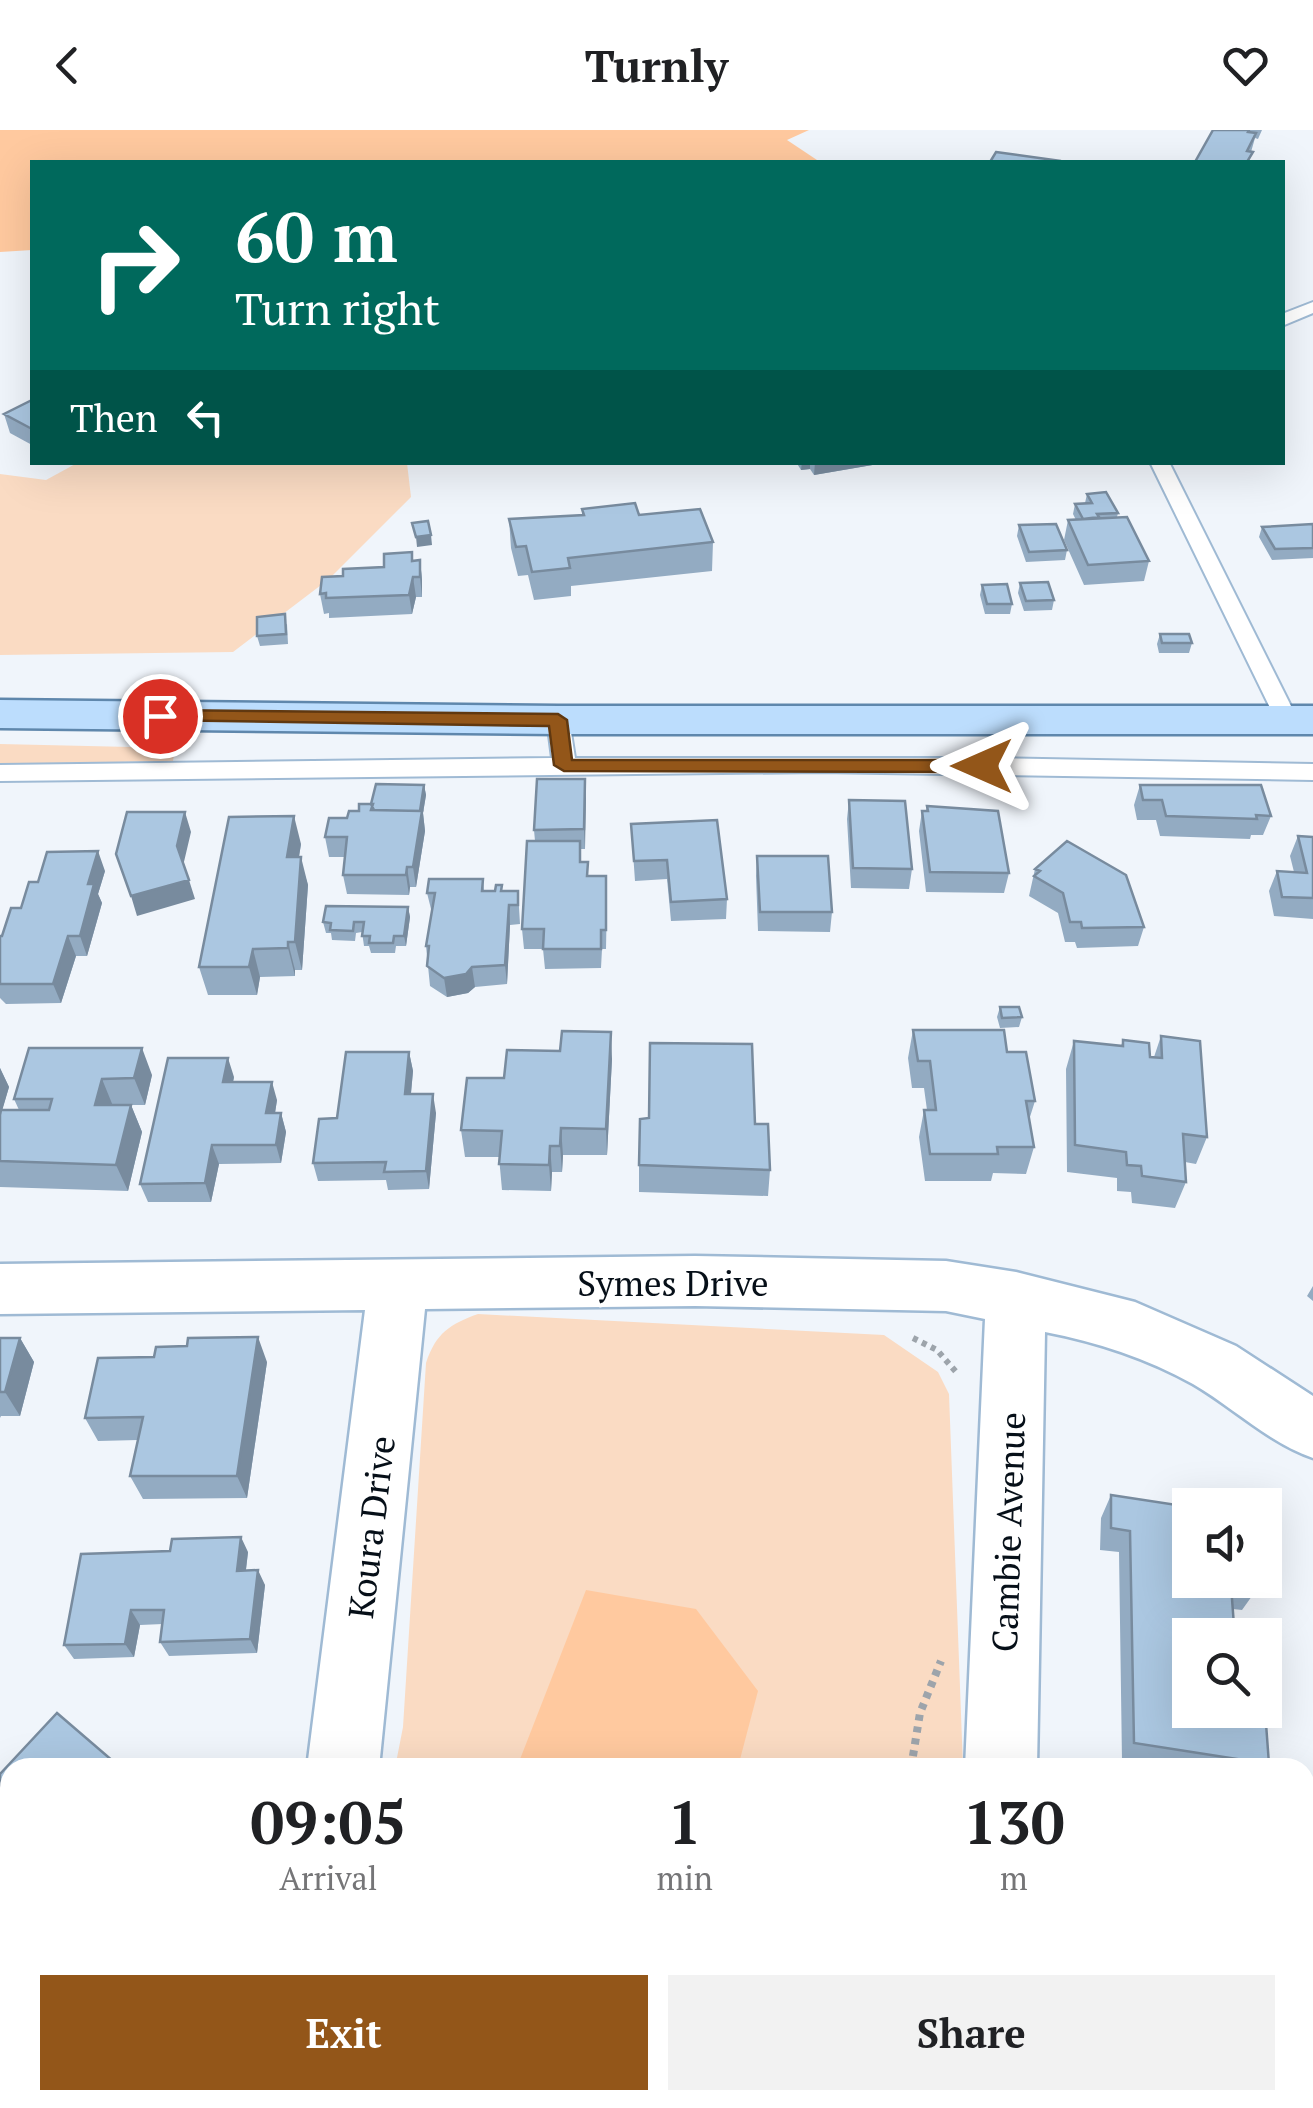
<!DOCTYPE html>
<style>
:root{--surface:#fff;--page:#f2f2f2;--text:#202124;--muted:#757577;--accent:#935619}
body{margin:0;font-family:"PT Serif",serif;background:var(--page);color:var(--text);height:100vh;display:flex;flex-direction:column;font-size:38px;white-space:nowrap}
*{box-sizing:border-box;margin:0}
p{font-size:32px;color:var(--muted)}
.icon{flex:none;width:55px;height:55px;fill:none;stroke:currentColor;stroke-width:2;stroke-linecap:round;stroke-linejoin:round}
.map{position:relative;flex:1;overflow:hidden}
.drawer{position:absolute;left:0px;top:1628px;width:1315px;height:352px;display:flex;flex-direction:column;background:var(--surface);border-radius:30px 30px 0 0;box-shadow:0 10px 40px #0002}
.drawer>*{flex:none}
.banner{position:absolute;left:30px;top:30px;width:1255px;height:305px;border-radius:0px;box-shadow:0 10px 40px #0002;background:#00695c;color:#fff;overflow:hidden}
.controls{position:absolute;left:1172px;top:1358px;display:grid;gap:20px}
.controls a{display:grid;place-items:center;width:110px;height:110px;border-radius:0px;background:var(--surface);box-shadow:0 10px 40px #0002;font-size:50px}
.pin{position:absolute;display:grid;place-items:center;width:85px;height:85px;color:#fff;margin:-42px;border:5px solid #fff;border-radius:50%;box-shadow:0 2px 10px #0007}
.me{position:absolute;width:110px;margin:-55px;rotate:270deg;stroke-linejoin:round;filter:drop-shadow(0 0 8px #0008)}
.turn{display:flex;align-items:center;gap:35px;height:210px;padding:0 40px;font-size:45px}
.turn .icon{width:130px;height:130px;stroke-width:2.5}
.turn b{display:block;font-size:70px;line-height:85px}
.then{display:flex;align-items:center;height:95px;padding:0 40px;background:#0003;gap:20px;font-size:38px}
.eta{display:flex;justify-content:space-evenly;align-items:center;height:170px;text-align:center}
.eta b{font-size:60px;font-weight:800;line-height:70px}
.cta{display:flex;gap:20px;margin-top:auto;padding:20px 40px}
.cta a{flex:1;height:115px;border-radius:0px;background:var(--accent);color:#fff;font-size:40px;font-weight:800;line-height:115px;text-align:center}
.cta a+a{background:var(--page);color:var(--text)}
header{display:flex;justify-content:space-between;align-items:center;height:130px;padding:0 40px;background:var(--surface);font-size:45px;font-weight:800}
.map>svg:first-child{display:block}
.green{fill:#fadbc3}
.water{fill:#ffc99f}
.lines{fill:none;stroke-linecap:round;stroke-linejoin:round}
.service-casing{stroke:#9fbad4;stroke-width:4}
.minor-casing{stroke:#9fbad4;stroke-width:5}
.primary-casing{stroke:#5f87ac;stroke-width:5}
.path-far1{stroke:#9da4ab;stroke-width:6;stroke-dasharray:5 5;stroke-linecap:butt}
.path{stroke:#9da4ab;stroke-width:8;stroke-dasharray:6 6;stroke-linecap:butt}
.service{fill:#fff;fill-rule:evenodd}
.minor{fill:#fff;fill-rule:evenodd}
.primary{fill:#bcddfd;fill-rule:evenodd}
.wall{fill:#93abc2}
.shaded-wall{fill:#788b9e}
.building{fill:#abc7e1;stroke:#788b9e;stroke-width:2.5}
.route{fill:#935619;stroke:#603810;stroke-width:2.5}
.labels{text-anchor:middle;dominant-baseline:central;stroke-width:8;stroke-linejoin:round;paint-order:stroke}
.street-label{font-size:35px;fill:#060f18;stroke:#fff}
</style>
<header><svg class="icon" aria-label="back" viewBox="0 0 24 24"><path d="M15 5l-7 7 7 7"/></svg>Turnly<svg class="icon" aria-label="heart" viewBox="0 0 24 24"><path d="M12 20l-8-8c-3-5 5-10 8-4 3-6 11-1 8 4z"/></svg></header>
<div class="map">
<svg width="1313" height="1978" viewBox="0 0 1313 1978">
<rect width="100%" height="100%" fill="#f0f5fb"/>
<!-- green -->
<path class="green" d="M79 332 407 333 411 367 329 449 233 522 0 525V344L46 350Z
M0 614 175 618 173 631 0 634Z
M478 1184 884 1205 938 1242 949 1264 963 1637 395 1638 403 1597 426 1233C436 1203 450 1194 478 1184Z
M189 1970H962V1978H183Z"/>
<!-- water -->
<path class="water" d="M0 0H809L787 10 820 32H32V120L0 122Z
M586 1460 696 1479 758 1561 738 1637H517Z
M389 1970H650L648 1978H386Z"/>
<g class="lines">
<!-- service casing -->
<g class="service-casing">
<path id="service" d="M1313 172V183L1282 196V184Z
M1150 332H1169L1298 590 1295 595 1287 597 1276 590Z
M558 583 569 590 575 628H985L1313 634V650L821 642 0 651V635L552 628 547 590Z"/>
</g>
<!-- minor casing -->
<g class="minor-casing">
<path id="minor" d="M695 1126 946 1131 1016 1142 1135 1172 1236 1216 1313 1266V1328C1268 1312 1234 1278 1193 1254 1146 1228 1097 1212 1045 1202L1037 1638H965L985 1189 946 1181 695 1176 425 1179 379 1638H307L365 1180 0 1184V1134Z
M97 1970H180L177 1978H94Z
M951 1970H1031V1978H951Z"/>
</g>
<!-- primary casing -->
<g class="primary-casing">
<path id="primary" d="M0 570 558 576H1313V604H558L0 598Z"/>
</g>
<!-- path-far1 -->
<path class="path-far1" d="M913 1208 937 1220 957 1243"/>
<!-- path -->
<path class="path" d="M911 1638 920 1583 941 1531"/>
<!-- service -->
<use href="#service" class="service"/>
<!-- minor -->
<use href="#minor" class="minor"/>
<!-- primary -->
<use href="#primary" class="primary"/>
</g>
<!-- wall -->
<path class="wall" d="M1213 0H1262L1258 9 1255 8 1251 22Z
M32 270V315L10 303 4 284Z
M796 332H890L814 345 810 339 801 340Z
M1087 364 1118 383 1117 387 1149 431 1144 451 1084 455 1064 410 1068 390H1076L1073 384 1075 374 1085 373Z
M582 379 639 385 713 412 712 441 571 456V466L534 470 528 445 518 446 511 418 509 389 582 385Z
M1313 394V428L1272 430 1259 407 1262 397Z
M1019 395 1067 420 1065 430 1026 432 1017 406Z
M413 430H420L422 450V467H416L412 484 329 488V483L324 484 320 464 343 446Z
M1020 453 1054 470 1052 480 1024 481 1018 463Z
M982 455 1012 474 1010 484H985L980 465Z
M287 494 288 514 260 516 257 506Z
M1160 504 1192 513 1189 523H1159L1157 514Z
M585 649V719H580L581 732H588V746L607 766 606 819H602L601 838 545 839 543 819H524L522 799 535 711 534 700Z
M424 655 426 665 423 683 425 701 416 757H410L409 765 347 764 343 745 345 727H329L325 707 347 688 371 674Z
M1140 655 1271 686 1263 705H1251L1250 709 1160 706 1156 690H1137L1134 675Z
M849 670 912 739 909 759 851 758 847 689Z
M927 676 1009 743 1004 763 926 762 919 701 922 681H926Z
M631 694 727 769 726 789 671 791 667 749 635 751Z
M1298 706 1313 707V789L1274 786 1269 761 1277 741 1294 742 1290 726Z
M301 714 299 727 308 755 302 840H295V846L260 847 257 865H208L199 837Z
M757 726 832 782 830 802 758 801 756 746Z
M1035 739 1144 797 1138 816 1077 818 1075 812H1065L1058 783 1029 766Z
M105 741 98 764 102 773 87 826H76L61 873 6 874 0 868V806H2L38 752Z
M483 749 484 761H518L520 794 510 795 507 854 475 857 468 863 447 867 430 856 426 816 432 783 427 763Z
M408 777 410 787 406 816H396L395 823H371L369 816H364L362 802 356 803 355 811 332 810 331 803H326L323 792Z
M1000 877 1022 887 1019 897 1000 898 997 887Z
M913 900 1007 922 1035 971 1029 990 1034 1017 1026 1044 993 1043 991 1051H925L919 1007 924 980H927L924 958H912L908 928Z
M1161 906 1207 1007 1196 1034 1185 1032 1186 1052 1175 1078 1132 1073 1131 1062 1117 1061V1048L1067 1042 1066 939 1074 911 1121 916 1123 910 1150 927H1154Z
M29 918 152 945 145 975H131L142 1002 128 1061 0 1057V938L9 957 2 980H19L14 969Z
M409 922 413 941 411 964 436 983 429 1059 388 1060 386 1050 318 1051 313 1033 337 988Z
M612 929 607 1025H563L562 1042H552L551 1061 502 1060 499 1027H465L461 1000 504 948Z
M234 947 233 952 277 970 275 983H281L286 1002 281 1033 219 1034 211 1072H148L140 1054Z
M755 994 770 1040 768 1066 639 1062V1035Z
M1313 1156V1171L1307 1166Z
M0 1208H20L34 1232 20 1286H1L0 1288Z
M267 1232 247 1368 143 1369 130 1346 138 1310 98 1311 85 1288Z
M1111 1365 1257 1459 1242 1480 1233 1479 1234 1496 1269 1634 1265 1638H1162L1127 1632 1156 1638H1120L1124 1632 1122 1631 1119 1422 1100 1420 1101 1388Z
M248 1422 246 1440 265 1455 257 1523 169 1526 160 1512 163 1494 140 1495 134 1527 74 1529 64 1515Z
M1111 1970H1275L1276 1978H1111Z"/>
<!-- shaded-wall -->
<path class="shaded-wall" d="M802 332H810V339L801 340Z
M815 332H890L814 345Z
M431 405 432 415 417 417 416 407Z
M420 430 422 450V467L420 447Z
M413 447 416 467 412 484 409 465Z
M585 649 586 669 585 719 584 699Z
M424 655 426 665 423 683 425 701 416 757 413 737 419 681Z
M185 682 191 702 183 736 177 716Z
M294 686 301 714 294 756 287 727Z
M98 721 105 741 98 764 102 773 87 826 80 806 88 754Z
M301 727 308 755 302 840 295 812Z
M407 737 410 757 409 765 406 745Z
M189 750 195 769 137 786 131 766Z
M509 775 510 795 507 854 505 835Z
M408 777 410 787 406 816 404 806Z
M68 806 76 826 61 873 53 854Z
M288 812 295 840V846L288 818Z
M253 819 260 847 257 865 249 837Z
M472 837 475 857 468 863 447 867 444 848Z
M611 902 612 929 607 1025 606 999Z
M142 918 152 945 145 975 134 948Z
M409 922 413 941 409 983 405 964Z
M228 928 234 947 229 971 223 952Z
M0 938 9 957 0 988Z
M102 949 113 976 95 975Z
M272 952 277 970 272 1002 266 983Z
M433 964 436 983 429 1059 426 1041Z
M131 975 142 1002 128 1061 116 1035Z
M281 983 286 1002 281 1033 276 1015Z
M561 998 563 1025 562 1042 560 1016Z
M212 1015 219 1034 211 1072 205 1053Z
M550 1016 552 1042 551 1061 549 1035Z
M258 1207 267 1232 247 1368 237 1346Z
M20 1208 34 1232 20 1286 5 1262Z
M241 1407 248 1422 244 1455 237 1441Z
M258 1440 265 1455 257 1523 250 1509Z
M131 1480 140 1495 134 1527 125 1514Z
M10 1820V1844L0 1856V1831Z"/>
<!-- building -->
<path class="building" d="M1213 0H1249L1248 2 1256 3 1247 21 1253 22 1247 32H1195Z
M996 22 1061 31 990 32Z
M32 270V299L4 284Z
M1106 362 1118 383 1097 384 1099 387 1083 389 1075 374 1092 373 1087 364Z
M635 373 639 385 700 379 713 412 568 428 570 438 532 442 526 416 516 417 509 389 584 385 582 379Z
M1127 387 1149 431 1088 435 1068 390Z
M428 391 431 405 416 407 412 393Z
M1056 394 1067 420 1029 422 1019 395Z
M1313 394V418L1275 419 1262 397Z
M412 422V431L420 430V447H413L409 465 326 468V463L320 464 322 447 343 446V439L384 437V424Z
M1048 452 1054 470 1026 471 1020 453Z
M1007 454 1012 474H987L982 455Z
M285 484 286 504 257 506V487Z
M1160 504H1189L1192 513H1162Z
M537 649H585L584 699 534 700Z
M376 654 424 655 420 681 374 680 371 674Z
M1140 655H1261L1271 686 1256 685 1257 689 1166 686 1162 670H1143Z
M849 670 905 671 912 739 853 738Z
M359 674H373L371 680 422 681 413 737H407L406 745H343L347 707H325L329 688H347L349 681H359Z
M927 676 998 681 1009 743 930 742 922 681H928Z
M127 682H185L177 716 189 750 131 766 116 724Z
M294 686 287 727H301L295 812H288V818L253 819 249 837H199L229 687Z
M717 690 727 769 671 772 667 730 634 731 631 694Z
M1298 706 1313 707V768L1282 767 1277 741 1307 743Z
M527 711H580V732H588L587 746H606V800H601V819H543L544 799H522Z
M1067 711 1126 745 1144 797 1082 798 1081 792H1070L1063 763 1034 746 1040 741 1035 739Z
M98 721 88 754H94L80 806H68L53 854H0V806H2L11 778H21L29 752H38L47 722Z
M757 726H828L832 782H760Z
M429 749H483L482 761H495L496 755H502L501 761H518V775H509L505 835 472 837 466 844 444 848 427 836 429 816H426L435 763H427Z
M326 776 408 777 404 806H394L393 813H369L370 806H362L364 792H354L353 801 330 800 331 793 323 792Z
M1000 877H1019L1022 887 1002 888Z
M913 900H1004L1007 922H1026L1035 971H1026L1034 1017H997L998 1024H930L924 980H936L930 931H918Z
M562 901 611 902 606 999 561 998 560 1016H550L549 1035 499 1034 502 1001 461 1000 467 948H504L507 920 560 921Z
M1161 906 1200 911 1207 1007 1183 1004 1186 1052 1142 1046 1141 1036 1127 1035 1126 1022 1075 1015 1074 911 1123 916V910L1149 913 1150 927 1162 928Z
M650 913 752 914 755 994H768L770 1040 639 1035 640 989 649 988Z
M29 918H142L134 948 102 949 95 975H131L116 1035 0 1031V985L1 980H49L52 969H14Z
M346 922H409L405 964H433L426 1041 384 1042 386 1032 313 1033 319 989 337 988Z
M168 928H228L223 952H272L266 983H281L276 1015H212L205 1053 140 1054Z
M258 1207 237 1346H130L143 1287 85 1288 98 1228 154 1227 156 1217 187 1216 188 1208Z
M0 1208H20L5 1262H0Z
M1111 1365 1190 1377V1450H1256L1257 1459 1231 1455 1234 1496 1259 1500 1260 1505H1190V1580H1265L1269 1634 1134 1613 1130 1401 1111 1398Z
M241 1407 237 1441 258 1440 250 1509 160 1512 164 1480H131L125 1514 64 1515 81 1424 170 1421 172 1409Z
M57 1583 121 1638H10V1820L0 1831V1644Z
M1124 1632 1156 1638H1124Z
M1121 1970H1275L1276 1978H1121Z"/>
<!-- route -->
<path class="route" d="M160 580 558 584 567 590 572 630H982L992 636 982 642 564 641 554 635 549 596 153 590V582Z"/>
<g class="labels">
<!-- street labels -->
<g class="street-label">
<text x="673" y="1153">Symes Drive</text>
<text transform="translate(371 1397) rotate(-83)">Koura Drive</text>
<text transform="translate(1008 1402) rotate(-88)">Cambie Avenue</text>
</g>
</g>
</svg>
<div class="controls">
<a><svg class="icon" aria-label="sound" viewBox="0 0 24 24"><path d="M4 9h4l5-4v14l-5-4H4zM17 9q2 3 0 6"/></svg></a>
<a><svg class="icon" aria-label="search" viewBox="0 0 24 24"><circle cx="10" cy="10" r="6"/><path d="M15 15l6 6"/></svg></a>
</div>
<div class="pin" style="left:160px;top:586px;background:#d93025"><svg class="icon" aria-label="arrive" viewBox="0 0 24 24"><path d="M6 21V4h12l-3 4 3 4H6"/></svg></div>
<svg class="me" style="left:982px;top:636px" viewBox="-20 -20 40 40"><path d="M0-17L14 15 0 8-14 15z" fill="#935619" stroke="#fff" stroke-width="4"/></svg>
<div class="banner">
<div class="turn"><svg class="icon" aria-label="right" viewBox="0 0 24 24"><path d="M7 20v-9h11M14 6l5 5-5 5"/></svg><div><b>60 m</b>Turn right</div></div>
<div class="then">Then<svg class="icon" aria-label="left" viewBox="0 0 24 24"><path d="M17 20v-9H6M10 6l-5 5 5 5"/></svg></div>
</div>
<section class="drawer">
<div class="eta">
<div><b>09:05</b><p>Arrival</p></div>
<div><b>1</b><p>min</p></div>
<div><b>130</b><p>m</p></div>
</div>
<div class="cta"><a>Exit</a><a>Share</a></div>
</section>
</div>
